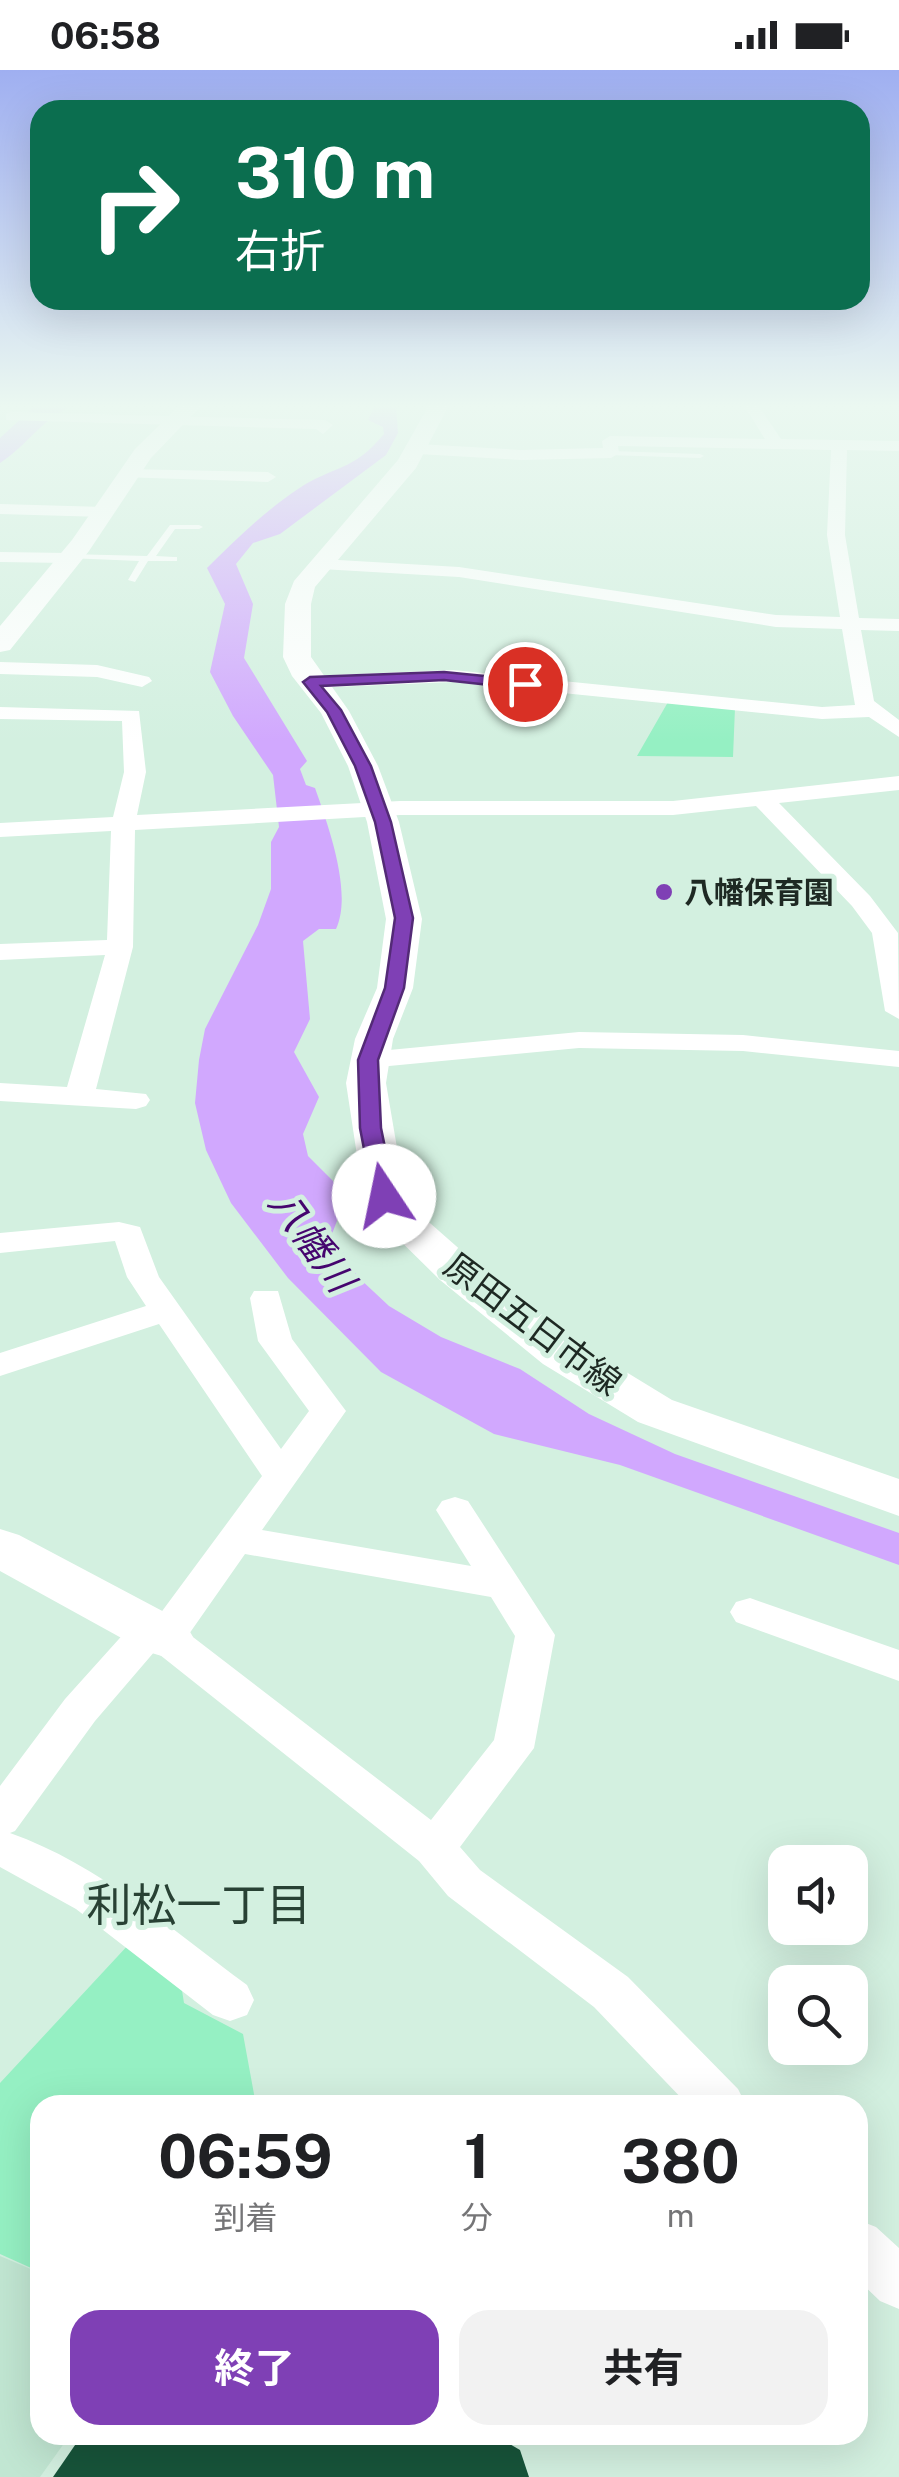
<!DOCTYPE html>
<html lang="ja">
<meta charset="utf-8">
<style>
:root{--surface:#fff;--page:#f2f2f2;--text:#202124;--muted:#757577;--accent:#7f40b5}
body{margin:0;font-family:"Public Sans","Noto Sans JP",sans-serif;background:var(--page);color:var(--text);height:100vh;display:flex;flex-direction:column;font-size:38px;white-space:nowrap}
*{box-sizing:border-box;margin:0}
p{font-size:32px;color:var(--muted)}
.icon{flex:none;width:55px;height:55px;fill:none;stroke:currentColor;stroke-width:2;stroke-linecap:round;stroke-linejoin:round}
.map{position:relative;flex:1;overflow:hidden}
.side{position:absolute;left:30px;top:2025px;width:838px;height:350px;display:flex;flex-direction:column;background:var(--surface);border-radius:30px;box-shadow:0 10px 40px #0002}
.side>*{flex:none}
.banner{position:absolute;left:30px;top:30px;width:840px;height:210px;border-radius:30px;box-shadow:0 10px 40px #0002;background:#0b6e4f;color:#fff;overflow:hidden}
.fabs{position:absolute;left:768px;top:1775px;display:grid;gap:20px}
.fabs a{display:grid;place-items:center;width:100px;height:100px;border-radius:20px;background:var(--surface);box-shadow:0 10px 40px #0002;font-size:50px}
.pin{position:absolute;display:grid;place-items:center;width:85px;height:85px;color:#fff;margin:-42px;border:5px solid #fff;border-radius:50%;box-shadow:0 2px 10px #0007}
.me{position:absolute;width:110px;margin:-55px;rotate:349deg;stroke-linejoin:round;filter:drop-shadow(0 0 8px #0008)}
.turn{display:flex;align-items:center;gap:35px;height:210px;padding:0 40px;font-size:45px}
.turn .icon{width:130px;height:130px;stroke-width:2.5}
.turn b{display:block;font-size:70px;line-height:85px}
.eta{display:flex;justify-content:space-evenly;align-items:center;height:170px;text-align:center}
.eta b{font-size:60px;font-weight:700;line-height:70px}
.button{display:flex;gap:20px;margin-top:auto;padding:20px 40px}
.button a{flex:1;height:115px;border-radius:30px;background:var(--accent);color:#fff;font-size:40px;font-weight:700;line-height:115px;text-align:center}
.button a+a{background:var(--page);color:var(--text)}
.status{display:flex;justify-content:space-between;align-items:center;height:70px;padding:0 50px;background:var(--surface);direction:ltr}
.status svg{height:28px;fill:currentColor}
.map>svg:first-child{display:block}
.built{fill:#c1e6d2}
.green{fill:#95f0c3}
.water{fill:#d1a8fe}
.building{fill:#17543a}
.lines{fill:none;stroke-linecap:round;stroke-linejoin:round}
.lane{fill:#fff;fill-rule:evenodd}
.street{fill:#fff;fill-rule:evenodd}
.secondary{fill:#fff;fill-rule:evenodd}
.route{fill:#7f40b5;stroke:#532a76;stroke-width:2.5}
.poi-dot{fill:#7f40b5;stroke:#d3f0e0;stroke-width:4}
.labels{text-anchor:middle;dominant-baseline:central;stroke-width:10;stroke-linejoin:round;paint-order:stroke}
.far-poi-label{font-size:30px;font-weight:bold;fill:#1e2923;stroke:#d3f0e0;text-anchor:start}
.street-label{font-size:35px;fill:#1e2923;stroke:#d3f0e0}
.water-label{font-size:38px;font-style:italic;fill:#45056e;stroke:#d3f0e0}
.near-neighbourhood-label{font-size:45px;fill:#284134;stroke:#d3f0e0}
</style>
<div class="status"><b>06:58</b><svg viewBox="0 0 49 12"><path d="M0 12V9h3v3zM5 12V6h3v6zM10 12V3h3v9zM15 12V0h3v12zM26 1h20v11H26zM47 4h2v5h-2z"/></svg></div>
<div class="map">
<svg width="899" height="2407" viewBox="0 0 899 2407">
<rect width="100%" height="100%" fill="#d3f0e0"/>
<!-- built -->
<path class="built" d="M0 2186 40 2203V2365H70L40 2407H0Z"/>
<!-- green -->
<path class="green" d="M668 632 735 638 733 687 637 686Z
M130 1873 181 1914 184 1933 243 1964 256 2035H40V2202L0 2184V2013Z"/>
<!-- water -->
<path class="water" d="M36 335H74C39 351 30 373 0 393V368Z
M375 335H396L398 363 386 385 280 464 253 473 236 494 253 534 244 588 307 691 300 699 306 715 315 718C328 755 353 823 336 859H319L303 871 310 949 294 982 319 1027 303 1064 308 1086 333 1111 343 1135 332 1164 358 1207 389 1236 441 1267 520 1299 589 1344 675 1384 899 1463V1495L620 1395 494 1364 381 1302 288 1208 231 1133 206 1080 195 1033 199 990 205 959 258 855 271 819V772L279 757 273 705 233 646 210 602 225 534 207 498C236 469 264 442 298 419 334 395 353 402 384 364L383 357 368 350Z"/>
<!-- building -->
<path class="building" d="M82 2365H494L520 2380 529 2407H53Z"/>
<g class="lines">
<!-- lane -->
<path class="lane" d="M611 381 700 384 704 386 700 388 608 385Z
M170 455H199L203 457 199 459H175L156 486 174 487H177V491H148L135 512 128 510 139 491 68 488 64 486 68 484 147 486Z"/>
<!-- street -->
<path class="street" d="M744 335H758L781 369 899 371V381L847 380 845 465 859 548 899 549V561L861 560 874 631 899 650V667L869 647 822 649 453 612 310 618 300 612 310 606 453 600 822 637 855 635 842 559 776 557 459 507 321 499 312 494 321 489 459 497 776 545 840 547 827 465 831 380 618 376 619 383 611 388 521 390 418 384 410 379 418 374 521 380 603 378 602 371 610 366 765 369Z
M11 342 325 350 333 355 323 364 316 359 6 350V344Z
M127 399 268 402 276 407 268 412 121 407V401Z
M0 434 104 437 113 442 104 447 0 444Z
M0 482 68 483 77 488 68 493 0 492Z
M0 592 97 595 149 607 152 611 142 617 97 607 0 604Z
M0 637 139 641 146 702 137 745 400 731H673L899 706V720L779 733 870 826 898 863 899 949 885 941 872 863 852 836 756 736 673 745H400L135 760 133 877 96 1019 146 1024 150 1030 146 1036 136 1039 0 1031V1013L67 1017 105 885 0 890V874L107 870 111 761 0 767V753L113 747 124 702 122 651 0 649Z
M579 962 743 965 899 981V997L743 981 579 978 368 998 358 996 354 990 358 984 368 982Z
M119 1152 140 1157 159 1207 281 1379 309 1341 258 1271 250 1228 254 1221H278L292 1269 346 1341 262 1460 471 1496 436 1440 442 1431 455 1427 468 1431 555 1565 534 1678 460 1777 480 1800 628 1907 738 2019 746 2035H688L594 1937 448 1826 419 1791 155 1581 95 1651 15 1761 10 1763C100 1795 171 1859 247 1915L254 1930 247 1945 230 1951 213 1945 76 1839 0 1797V1716L65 1629 136 1550 157 1548 262 1406 159 1254 0 1306V1283L146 1236 127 1207 115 1171 0 1183V1163ZM245 1484 491 1527 515 1566 494 1670 431 1750 189 1564Z
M750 1528 899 1580V1611L736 1552 730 1542 736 1532Z
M858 2150 876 2157 899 2178V2239L880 2231 858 2210Z"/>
<!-- secondary -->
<path class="secondary" d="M180 335H202L151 388 89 481 10 580 0 582V556L72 470 135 379Z
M429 335H449L416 398 315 517 311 534V587L349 641 378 696 399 752 422 849 413 918 393 969 386 1013 405 1125 414 1139 472 1190 577 1272 672 1330 899 1409V1446L638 1352 543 1294 440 1210 376 1147 363 1125 346 1013 355 969 377 918 386 849 367 752 348 696 321 643 292 606 283 587 285 534 294 511 398 390Z
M0 1459 19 1465 185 1553 193 1567 185 1581 165 1587 145 1581 0 1501Z"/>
</g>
<!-- sky -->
<linearGradient id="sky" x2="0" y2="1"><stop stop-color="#9faff1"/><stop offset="0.5" stop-color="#ebf8f1"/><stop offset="1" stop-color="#ebf8f1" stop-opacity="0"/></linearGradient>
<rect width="899" height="672" fill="url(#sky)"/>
<!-- route -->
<path class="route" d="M444 602 525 610 532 614 525 619 444 610 321 616 341 640 371 696 391 752 413 848 404 918 378 990 381 1058 395 1126 384 1132 373 1126 360 1058 358 990 385 918 395 848 375 752 355 696 327 642 303 612 310 607Z"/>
<!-- markers -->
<circle class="poi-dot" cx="664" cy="822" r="10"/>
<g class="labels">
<!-- far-poi labels -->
<g class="far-poi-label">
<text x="684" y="822">八幡保育園</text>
</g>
<!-- street labels -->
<g class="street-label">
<text transform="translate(533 1254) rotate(37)">原田五日市線</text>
</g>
<!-- water labels -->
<g class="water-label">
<text transform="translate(312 1171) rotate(54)">八幡川</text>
</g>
<!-- near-neighbourhood labels -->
<g class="near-neighbourhood-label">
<text x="199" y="1834">利松一丁目</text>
</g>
</g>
</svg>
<div class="fabs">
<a><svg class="icon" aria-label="sound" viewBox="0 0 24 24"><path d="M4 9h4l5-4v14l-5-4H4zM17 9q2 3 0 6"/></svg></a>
<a><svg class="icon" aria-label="search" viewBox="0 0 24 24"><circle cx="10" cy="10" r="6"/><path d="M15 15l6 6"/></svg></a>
</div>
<div class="pin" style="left:525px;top:614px;background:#d93025"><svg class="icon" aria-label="arrive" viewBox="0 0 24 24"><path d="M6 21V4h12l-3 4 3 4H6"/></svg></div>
<svg class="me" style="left:384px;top:1126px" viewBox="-20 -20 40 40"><circle r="19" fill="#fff"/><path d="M0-13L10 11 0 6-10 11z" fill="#7f40b5"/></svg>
<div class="banner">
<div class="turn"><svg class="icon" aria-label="right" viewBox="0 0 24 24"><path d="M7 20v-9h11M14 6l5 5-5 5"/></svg><div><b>310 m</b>右折</div></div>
</div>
<section class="side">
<div class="eta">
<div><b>06:59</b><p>到着</p></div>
<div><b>1</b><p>分</p></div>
<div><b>380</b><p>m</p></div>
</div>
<div class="button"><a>終了</a><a>共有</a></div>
</section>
</div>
